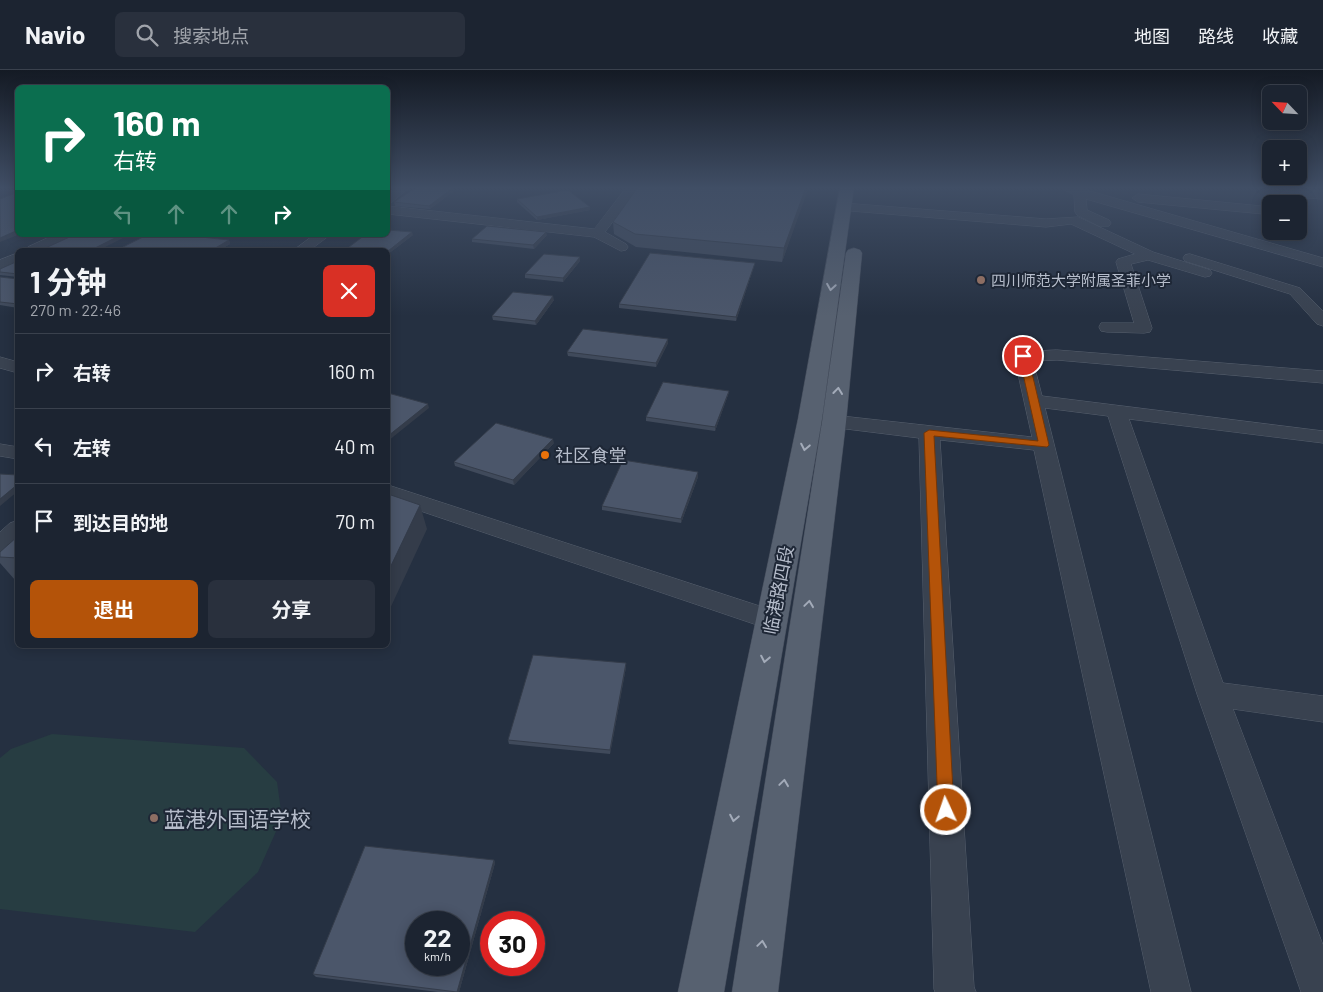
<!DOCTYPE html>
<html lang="zh">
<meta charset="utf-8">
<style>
:root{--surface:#1c2431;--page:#29303d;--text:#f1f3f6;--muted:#a0a4ab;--line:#3a414d;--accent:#b45309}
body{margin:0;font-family:Barlow,"Noto Sans SC",sans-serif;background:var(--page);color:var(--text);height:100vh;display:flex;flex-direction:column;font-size:19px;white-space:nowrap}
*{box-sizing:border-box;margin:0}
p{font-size:16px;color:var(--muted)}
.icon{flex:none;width:28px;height:28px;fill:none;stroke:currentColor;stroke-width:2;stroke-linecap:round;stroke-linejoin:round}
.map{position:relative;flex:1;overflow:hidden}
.side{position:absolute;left:15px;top:178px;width:375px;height:400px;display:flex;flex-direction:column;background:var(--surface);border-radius:8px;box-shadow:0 2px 12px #0003,0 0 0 1px var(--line)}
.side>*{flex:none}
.top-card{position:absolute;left:15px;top:15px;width:375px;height:152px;border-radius:8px;box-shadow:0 2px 12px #0003,0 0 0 1px var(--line);background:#0b6e4f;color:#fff;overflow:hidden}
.needle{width:32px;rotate:295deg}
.tools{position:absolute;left:1262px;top:15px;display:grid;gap:10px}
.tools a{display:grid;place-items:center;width:45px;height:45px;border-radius:8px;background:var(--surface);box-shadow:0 2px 12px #0003,0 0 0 1px var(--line);font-size:25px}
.speed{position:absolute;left:405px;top:841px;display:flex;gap:10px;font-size:25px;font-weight:700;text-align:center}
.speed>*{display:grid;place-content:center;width:65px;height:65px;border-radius:50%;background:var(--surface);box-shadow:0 2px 12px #0003,0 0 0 1px var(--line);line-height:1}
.speed small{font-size:12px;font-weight:400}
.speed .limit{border:8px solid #d22;background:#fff;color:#111}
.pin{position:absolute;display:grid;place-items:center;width:42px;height:42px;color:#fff;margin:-21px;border:2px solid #fff;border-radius:50%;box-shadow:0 1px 5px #0007}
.me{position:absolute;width:55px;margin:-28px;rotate:357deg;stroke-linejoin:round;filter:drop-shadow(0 0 4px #0008)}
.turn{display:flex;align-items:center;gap:18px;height:105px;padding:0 15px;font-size:22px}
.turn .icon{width:65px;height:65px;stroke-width:2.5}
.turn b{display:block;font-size:35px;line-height:42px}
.lanes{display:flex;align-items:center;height:48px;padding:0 15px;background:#0003;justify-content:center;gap:25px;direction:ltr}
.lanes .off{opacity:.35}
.round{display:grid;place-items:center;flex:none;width:52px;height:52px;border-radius:8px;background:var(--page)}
.overview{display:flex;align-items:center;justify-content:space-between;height:85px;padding:0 15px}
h1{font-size:30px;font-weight:700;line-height:38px}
.action{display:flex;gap:10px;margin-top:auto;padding:10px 15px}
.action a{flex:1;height:58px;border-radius:8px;background:var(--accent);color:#fff;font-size:20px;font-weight:700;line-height:58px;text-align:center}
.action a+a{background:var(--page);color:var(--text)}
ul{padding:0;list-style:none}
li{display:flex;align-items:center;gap:15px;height:75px;padding:0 15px;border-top:1px solid var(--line)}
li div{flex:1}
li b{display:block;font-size:19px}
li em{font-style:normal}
header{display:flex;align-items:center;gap:30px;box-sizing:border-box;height:70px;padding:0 25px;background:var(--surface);border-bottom:1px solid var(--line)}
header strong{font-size:24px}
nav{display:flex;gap:28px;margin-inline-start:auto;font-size:18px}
.search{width:350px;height:45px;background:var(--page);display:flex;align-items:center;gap:12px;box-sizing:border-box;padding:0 18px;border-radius:8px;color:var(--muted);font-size:19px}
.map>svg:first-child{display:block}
.green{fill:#273d42}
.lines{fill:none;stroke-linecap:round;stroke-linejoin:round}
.minor-casing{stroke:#57606e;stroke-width:1}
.major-casing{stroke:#434b5a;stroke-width:1}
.minor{fill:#394250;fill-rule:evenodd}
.major{fill:#576170;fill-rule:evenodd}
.wall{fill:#404a5b}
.shaded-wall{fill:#343c4a}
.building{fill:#4b566a;stroke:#343c4a;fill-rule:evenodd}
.oneway{stroke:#a3abb9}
.route{fill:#b45309;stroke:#753606}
.education-dot{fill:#8d6e63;stroke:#1e2736;stroke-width:2}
.food-dot{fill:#e8710a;stroke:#1e2736;stroke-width:2}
.labels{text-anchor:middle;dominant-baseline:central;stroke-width:4;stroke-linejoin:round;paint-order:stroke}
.far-poi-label{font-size:15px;fill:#b6bdcb;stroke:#1e2736;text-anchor:start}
.poi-label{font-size:18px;fill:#b6bdcb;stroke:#1e2736;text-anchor:start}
.street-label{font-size:18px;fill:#b6bdcb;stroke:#1e2736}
.near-poi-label{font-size:21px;fill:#b6bdcb;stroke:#1e2736;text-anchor:start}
</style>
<header>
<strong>Navio</strong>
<div class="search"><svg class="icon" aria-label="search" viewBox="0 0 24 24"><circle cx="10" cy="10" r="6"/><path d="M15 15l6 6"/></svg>搜索地点</div>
<nav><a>地图</a><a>路线</a><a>收藏</a></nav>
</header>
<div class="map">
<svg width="1323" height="922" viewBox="0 0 1323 922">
<rect width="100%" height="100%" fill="#253041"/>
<!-- green -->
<path class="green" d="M52 664 244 678 277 712 282 748 258 802 195 862 0 839V688L11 679Z"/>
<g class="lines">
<!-- minor casing -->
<g class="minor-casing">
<path id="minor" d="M396 117H410L392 132 388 133V124Z
M627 117H639L605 162 626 174 628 177 626 180 621 181 594 167 388 144V136L594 159Z
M1059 117H1076L1323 188V197L1086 129 1087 140 1109 150 1111 153 1109 156H1099L1077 145 1075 142 1074 125Z
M1289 119 1323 121V129L1292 127 1282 134H1271V141L1264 144 1138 132 1132 128 1138 124 1261 136Z
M843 133 1046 149 1078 147 1153 182 1210 200 1212 203 1210 206 1205 207 1148 190 1131 194 1152 258 1150 262 1144 263 1107 262 1101 261 1099 257 1101 253H1134L1116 192 1118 189 1135 184 1071 154 1046 157 839 140 837 137Z
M54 165H72L70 168 44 180H26L28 177Z
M314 165H330L310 180H294Z
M18 183V193L0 199V190Z
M1190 184 1300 218 1323 241V256L1317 254 1290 224 1185 191 1183 188 1185 185Z
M1057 280 1323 301V313L1057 290 1033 291 1042 326 1323 361V373L1129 349 1223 613 1323 626V652L1233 639 1323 875V922H1301L1197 624 1108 346 1045 338 1191 922H1151L1034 380 940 370 974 917 976 922H935L934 919 919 368 814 355 807 353 804 349 807 345 814 343 1032 367 1014 286 1017 282Z
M0 287 18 292V303L0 298Z
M0 374 18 377V389L0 386Z
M388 415 781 543 785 550 781 557 772 560 763 557 388 430Z
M18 451V473L9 481 0 483V462L10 453Z"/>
</g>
<!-- major casing -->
<g class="major-casing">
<path id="major" d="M840 117H854L822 349 724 922H678L798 349Z
M854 178 860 180 862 183 846 352 778 922H732L822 352 846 183 848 180Z"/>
</g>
<!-- minor -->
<use href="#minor" class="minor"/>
<!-- major -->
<use href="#major" class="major"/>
</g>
<!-- wall -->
<path class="wall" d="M638 117H808L782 192 636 177 614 164 613 152Z
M455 120 430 139 395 136 394 132Z
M517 129 590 140 537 150 517 132Z
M413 165 388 184V180H350L349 177Z
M547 165 534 179 472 172V169Z
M229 170 230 174 219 180H125L123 177Z
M18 191V207L0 205V199Z
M580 191 563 212 525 208V204Z
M754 196 736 251 619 238V234Z
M0 207 18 209V238L0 235Z
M554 230 536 255 493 250 492 246Z
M668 269V273L656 297 568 286 567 282Z
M729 321 728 325 715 361 646 351V347Z
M554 373 514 415 455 396 454 392Z
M698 402V407L681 453 602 440V436Z
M18 466V510H15L0 493V482Z
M325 575H373L371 579Z
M626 593V597L610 684 509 674 508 670Z
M494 790 495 793 459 922H438L316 907 313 904Z"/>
<!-- shaded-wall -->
<path class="shaded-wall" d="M454 117 455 120 430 139 429 136Z
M806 117H808V120L782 192 784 178Z
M590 137V140L537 150V147Z
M18 160V165L0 172V168Z
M412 162 413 165 388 184V181Z
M546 162 547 165 534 179 533 175Z
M121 165H129L99 180H91Z
M229 170 230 174 219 180H212Z
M580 187V191L563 212V208Z
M755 193 754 196 736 251V247Z
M553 226 554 230 536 255 535 251Z
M668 269V273L656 297V293Z
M729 321 728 325 715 361V357Z
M428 334 429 338 388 371V366Z
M553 369 554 373 514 415 513 410Z
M698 402V407L681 453V449Z
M18 414V421L0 436V429Z
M420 435 427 459 388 543V502Z
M369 575H373L371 579Z
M626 593V597L610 684V680Z
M494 790 495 793 459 922H457Z"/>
<!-- building -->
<path class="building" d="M417 117H454L429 136 394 132Z
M638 117H806L784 178 635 164 613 152Z
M568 120 590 137 537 147 517 129Z
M18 122V160L0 168V129Z
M487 156 546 162 533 175 472 169Z
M388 160 412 162 388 181V180H379L349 177 365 165H388Z
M74 165H121L91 180H41Z
M147 165H182L229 170 212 180H150L123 177Z
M650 183 755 193 736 247 619 234Z
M544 184 580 187 563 208 525 204Z
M18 191V204L0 202V199Z
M0 207 18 209V234L0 232Z
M513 222 553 226 535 251 492 246Z
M583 259 668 269 656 293 567 282Z
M663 312 729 321 715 357 646 347Z
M388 323 428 334 388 366Z
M496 353 553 369 513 410 454 392Z
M623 390 698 402 681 449 602 436Z
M0 404 18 405V414L0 429Z
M388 424 420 435 388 502Z
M18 466V488L0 487V482Z
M533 585 626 593 610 680 508 670Z
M365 776 494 790 457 922 313 904ZM416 852H459V895H416Z"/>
<!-- one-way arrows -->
<defs><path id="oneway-chevron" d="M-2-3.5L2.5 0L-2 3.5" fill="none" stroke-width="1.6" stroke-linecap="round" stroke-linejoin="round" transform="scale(1.25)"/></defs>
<g class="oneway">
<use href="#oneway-chevron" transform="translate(831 217) rotate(99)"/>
<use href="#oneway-chevron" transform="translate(838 321) rotate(-83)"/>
<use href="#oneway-chevron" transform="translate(805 377) rotate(101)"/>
<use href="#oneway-chevron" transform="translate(809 534) rotate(-82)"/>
<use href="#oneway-chevron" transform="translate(765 589) rotate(101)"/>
<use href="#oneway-chevron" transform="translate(784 713) rotate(-82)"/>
<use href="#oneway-chevron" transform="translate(734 748) rotate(101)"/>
<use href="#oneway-chevron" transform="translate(762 874) rotate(-82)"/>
</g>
<!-- sky -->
<linearGradient id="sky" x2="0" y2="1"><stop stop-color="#141a24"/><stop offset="0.48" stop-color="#404e65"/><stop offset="1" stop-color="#404e65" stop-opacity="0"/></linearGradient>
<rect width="1323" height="246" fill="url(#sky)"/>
<!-- route -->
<path class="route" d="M1020 284 1028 286 1049 375 1047 377 934 366 954 740 952 746 946 748 940 746 938 740 924 363 929 360 1038 371 1019 286Z"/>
<!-- markers -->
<g class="education-dot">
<circle cx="981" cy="210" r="5"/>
<circle cx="154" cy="748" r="5"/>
</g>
<circle class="food-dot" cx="545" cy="385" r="5"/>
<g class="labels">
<!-- far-poi labels -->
<g class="far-poi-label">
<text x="991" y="210">四川师范大学附属圣菲小学</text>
</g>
<!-- poi labels -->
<g class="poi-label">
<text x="555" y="385">社区食堂</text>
</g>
<!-- street labels -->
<g class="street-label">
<text transform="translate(778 520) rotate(-79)">临港路四段</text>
</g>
<!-- near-poi labels -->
<g class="near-poi-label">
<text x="164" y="748">蓝港外国语学校</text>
</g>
</g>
</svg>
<div class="tools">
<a><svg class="needle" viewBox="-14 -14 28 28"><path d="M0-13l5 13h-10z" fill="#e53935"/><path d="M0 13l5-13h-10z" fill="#a0a4ab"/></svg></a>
<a>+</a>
<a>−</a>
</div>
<div class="speed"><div>22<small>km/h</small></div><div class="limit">30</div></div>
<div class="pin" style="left:1023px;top:286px;background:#d93025"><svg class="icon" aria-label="arrive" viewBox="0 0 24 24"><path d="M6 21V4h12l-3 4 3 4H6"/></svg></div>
<svg class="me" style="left:946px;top:740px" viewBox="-20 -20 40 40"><circle r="17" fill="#b45309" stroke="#fff" stroke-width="3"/><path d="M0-11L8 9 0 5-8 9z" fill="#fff"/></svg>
<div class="top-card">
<div class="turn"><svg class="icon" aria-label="right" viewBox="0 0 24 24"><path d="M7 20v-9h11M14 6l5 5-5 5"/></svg><div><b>160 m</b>右转</div></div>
<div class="lanes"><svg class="icon off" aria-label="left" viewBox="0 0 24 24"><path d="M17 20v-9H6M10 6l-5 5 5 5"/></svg><svg class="icon off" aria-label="ahead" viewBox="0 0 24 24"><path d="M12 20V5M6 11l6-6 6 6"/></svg><svg class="icon off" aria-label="ahead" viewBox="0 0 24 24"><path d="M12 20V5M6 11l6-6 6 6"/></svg><svg class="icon" aria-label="right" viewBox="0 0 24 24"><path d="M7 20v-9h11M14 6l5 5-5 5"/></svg></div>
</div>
<section class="side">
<div class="overview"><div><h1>1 分钟</h1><p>270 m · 22:46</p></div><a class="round" style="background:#d93025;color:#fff"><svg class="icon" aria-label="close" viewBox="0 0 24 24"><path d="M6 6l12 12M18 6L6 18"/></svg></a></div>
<ul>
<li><svg class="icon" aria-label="right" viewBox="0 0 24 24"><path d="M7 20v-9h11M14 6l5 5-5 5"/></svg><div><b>右转</b></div><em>160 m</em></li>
<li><svg class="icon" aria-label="left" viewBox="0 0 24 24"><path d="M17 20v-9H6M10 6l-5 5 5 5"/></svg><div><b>左转</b></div><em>40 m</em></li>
<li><svg class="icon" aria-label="arrive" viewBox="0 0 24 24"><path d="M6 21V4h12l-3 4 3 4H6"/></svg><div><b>到达目的地</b></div><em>70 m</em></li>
</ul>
<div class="action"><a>退出</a><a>分享</a></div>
</section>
</div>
